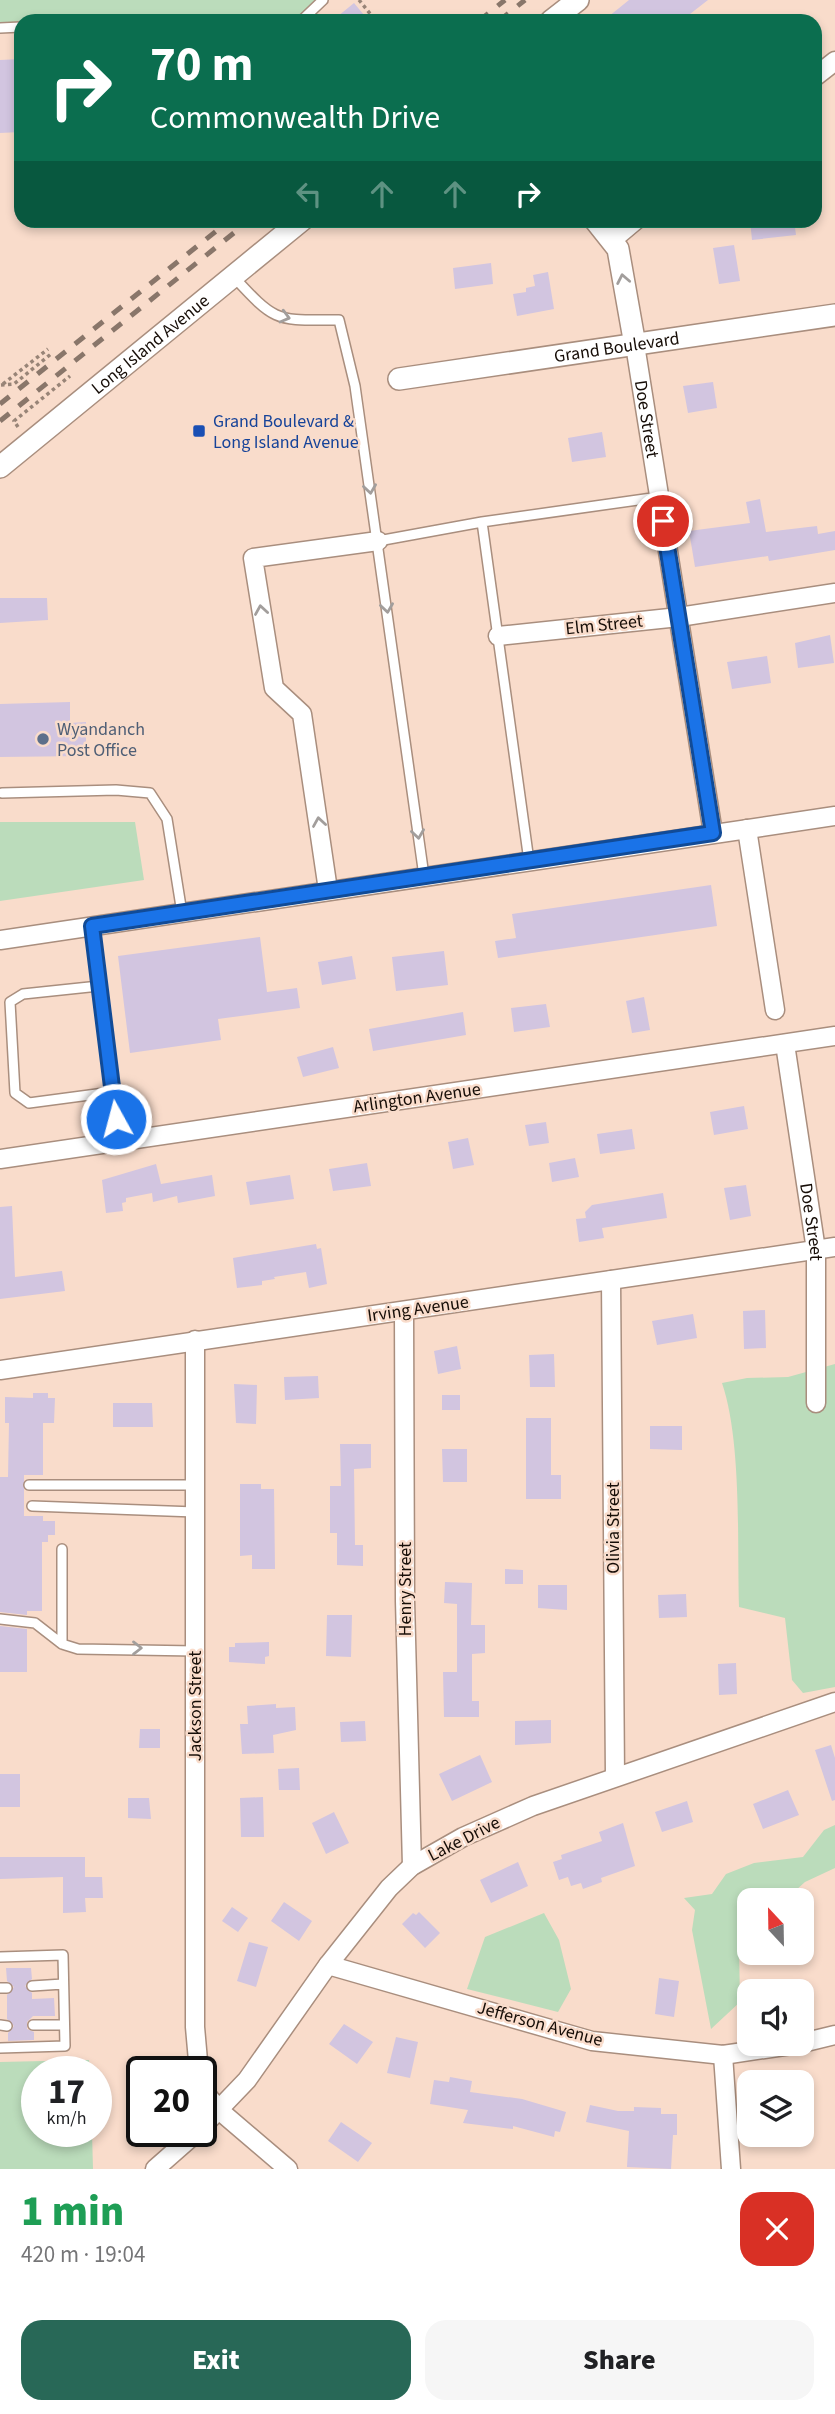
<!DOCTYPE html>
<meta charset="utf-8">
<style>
:root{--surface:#fff;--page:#f6f6f6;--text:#202124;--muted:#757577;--accent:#286857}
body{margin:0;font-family:"Source Sans 3",sans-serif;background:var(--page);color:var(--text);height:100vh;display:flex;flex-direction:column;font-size:26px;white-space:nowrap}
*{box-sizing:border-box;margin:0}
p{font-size:23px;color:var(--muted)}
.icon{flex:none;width:38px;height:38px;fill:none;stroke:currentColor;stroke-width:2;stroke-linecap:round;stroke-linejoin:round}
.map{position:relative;height:2169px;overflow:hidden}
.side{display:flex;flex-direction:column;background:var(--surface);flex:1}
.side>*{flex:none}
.top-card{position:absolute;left:14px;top:14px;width:808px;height:214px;border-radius:21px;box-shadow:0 4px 10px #0003;background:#0b6e4f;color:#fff;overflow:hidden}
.needle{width:46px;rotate:338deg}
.controls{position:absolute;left:737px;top:1888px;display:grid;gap:14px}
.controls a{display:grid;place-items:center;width:77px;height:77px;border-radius:14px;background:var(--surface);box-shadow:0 4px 10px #0003;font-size:35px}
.speed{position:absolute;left:21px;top:2056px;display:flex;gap:14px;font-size:35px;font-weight:700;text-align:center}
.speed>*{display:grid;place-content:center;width:91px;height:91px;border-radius:50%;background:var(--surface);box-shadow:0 4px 10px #0003;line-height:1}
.speed small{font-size:18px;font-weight:400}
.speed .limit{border:4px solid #111;border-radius:10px;background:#fff;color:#111}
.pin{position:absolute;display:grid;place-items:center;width:60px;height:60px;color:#fff;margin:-30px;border:4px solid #fff;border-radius:50%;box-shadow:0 2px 7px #0007}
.me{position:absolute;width:77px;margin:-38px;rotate:353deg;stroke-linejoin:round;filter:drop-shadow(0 0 5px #0008)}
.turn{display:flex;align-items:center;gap:24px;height:147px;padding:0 21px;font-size:32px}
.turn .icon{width:91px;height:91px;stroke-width:2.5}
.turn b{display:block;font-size:49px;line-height:60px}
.lanes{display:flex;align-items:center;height:66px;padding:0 21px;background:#0003;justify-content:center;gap:35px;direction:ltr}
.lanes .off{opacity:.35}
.round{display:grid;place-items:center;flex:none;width:74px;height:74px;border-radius:21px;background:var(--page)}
.overview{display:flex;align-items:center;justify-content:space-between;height:119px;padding:0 21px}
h1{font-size:42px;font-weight:800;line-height:52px;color:#1e9e55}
.primary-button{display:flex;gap:14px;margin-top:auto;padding:14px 21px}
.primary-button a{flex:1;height:80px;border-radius:21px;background:var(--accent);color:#fff;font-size:28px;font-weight:800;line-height:80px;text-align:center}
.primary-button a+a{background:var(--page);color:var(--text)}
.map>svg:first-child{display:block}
.green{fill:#bbdcbb}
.building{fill:#d2c5e0}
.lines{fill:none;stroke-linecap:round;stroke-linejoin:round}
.service-casing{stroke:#a98e7e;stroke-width:12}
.minor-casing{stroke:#a98e7e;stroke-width:21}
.tertiary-casing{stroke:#a98e7e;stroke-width:24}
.path{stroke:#988477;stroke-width:3.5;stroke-dasharray:3.5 3.5;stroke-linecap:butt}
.service{stroke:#fff;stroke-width:9}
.minor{stroke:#fff;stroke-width:18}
.tertiary{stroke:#fff;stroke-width:21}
.rail{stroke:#89766a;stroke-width:5;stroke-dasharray:12 12;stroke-linecap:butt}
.oneway{stroke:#a29e9c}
.route-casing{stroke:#114b97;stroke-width:18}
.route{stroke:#1a73e8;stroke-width:12}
.transit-dot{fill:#1a4fb4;stroke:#f9dccb;stroke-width:2.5}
.service-dot{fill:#5c6f8a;stroke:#f9dccb;stroke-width:2.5}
.labels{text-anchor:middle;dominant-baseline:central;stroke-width:5;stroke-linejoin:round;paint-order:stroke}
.street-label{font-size:18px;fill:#160d07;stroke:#f9dccb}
.transit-label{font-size:18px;fill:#164399;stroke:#f9dccb;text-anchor:start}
.service-label{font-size:18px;fill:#4e5e75;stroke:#f9dccb;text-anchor:start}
</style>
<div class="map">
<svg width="835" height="2169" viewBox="0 0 835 2169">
<rect width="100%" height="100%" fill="#f9dccb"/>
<!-- green -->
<path class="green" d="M0 0H321L302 19 0 23Z
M0 822H135L144 880 0 901Z
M835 1364V1687L803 1693 792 1680 785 1618 739 1607C737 1542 742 1442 722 1383L747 1378 788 1377Z
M835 1825V1868L805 1882 785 1900H749V1937L739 1948 740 2002 711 2029 692 1930 695 1910 684 1898 712 1894 726 1874 754 1863 803 1857 824 1830Z
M544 1913 559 1940 571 1989 558 2012 467 1989 485 1937Z
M89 2060 90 2072H37V2132H92L93 2169H0V2062Z"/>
<!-- building -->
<path class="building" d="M629 0H708L681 21H603Z
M354 3 369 21H332Z
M21 59V132L0 133V60Z
M750 220H794L796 235 752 240Z
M734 245 740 281 719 284 713 248Z
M491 263 493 284 455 289 453 268Z
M548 272 554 309 517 316 513 294 526 292V288L535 286 533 275Z
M713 382 717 408 688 413 683 386Z
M602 432 606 457 572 462 568 438Z
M760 499 766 532 817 526 818 534 835 531V550L769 561 768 556 695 567 689 531 750 523 746 502Z
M0 598H47L48 620 0 623Z
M830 635 834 663 798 668 795 643Z
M767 656 771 683 732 689 727 662Z
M70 702V723L86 722V756L0 757V704Z
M711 885 717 926 498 958 495 941 516 938 512 914Z
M260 937 267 992 297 988 300 1008 218 1019 221 1040 130 1053 118 956Z
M444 951 448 985 396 991 392 957Z
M352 956 356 979 322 985 318 962Z
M644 997 650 1030 632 1033 626 1001Z
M546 1004 550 1027 514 1032 511 1008Z
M463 1012 466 1035 373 1051 369 1029Z
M333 1047 339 1068 303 1077 297 1057Z
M744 1106 748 1129 714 1135 710 1112Z
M546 1122 549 1143 529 1146 525 1125Z
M632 1129 635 1149 600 1154 597 1134Z
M468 1138 474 1165 453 1169 448 1142Z
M575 1158 579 1177 552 1182 549 1163Z
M367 1163 371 1186 333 1191 329 1169Z
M156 1164 161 1184 212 1175 215 1196 178 1203 177 1196 153 1202 152 1193 126 1198V1202L122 1203 123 1211 106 1213 102 1180Z
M290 1175 294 1199 250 1205 246 1182Z
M746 1185 751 1216 730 1220 724 1188Z
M663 1193 667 1218 602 1228 604 1238 579 1242 576 1219 586 1218 585 1212 592 1205Z
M12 1206 15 1277 62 1271 65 1291 0 1299V1207Z
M316 1244 317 1249 321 1248 327 1284 309 1288 306 1272 274 1277 275 1279 262 1281V1285L237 1288 233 1258Z
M765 1310 766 1348 744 1349 743 1311Z
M693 1314 697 1338 657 1345 652 1321Z
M457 1346 461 1369 438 1374 434 1351Z
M554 1354 555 1387H530L529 1355Z
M318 1376 319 1398 285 1400 284 1377Z
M234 1384 257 1385 256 1424 236 1423Z
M33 1393H48V1398H55L54 1423H43V1475H24V1516H43V1521H55V1535H48V1542H42V1611H27V1615L0 1612V1477H8L9 1423H5V1397L33 1398Z
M442 1395H460V1410H442Z
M113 1403H152L153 1427H113Z
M526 1418H551V1475H561V1499H526Z
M650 1426H682V1450L650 1449Z
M340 1444H371V1468L354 1469 355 1545H363V1566L337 1565V1533H330V1486H341Z
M442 1449H467V1482H443Z
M240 1484H261V1489H274L275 1569H252V1555L240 1556Z
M505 1569 523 1570V1584H505Z
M445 1582 472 1583 471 1625H485V1653L472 1654V1701H479V1717H444L443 1672H457V1604L444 1603Z
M538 1585H567V1610L538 1608Z
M686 1594 687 1617 659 1618 658 1595Z
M327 1615H352L351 1657 326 1656Z
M0 1626 27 1629V1672H0Z
M269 1642V1656L265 1657V1664L229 1662V1647H235V1643Z
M736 1663 737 1694 719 1695 718 1664Z
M276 1704V1708L295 1707 296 1730 273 1735 274 1753 242 1754 240 1724H248L247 1706Z
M551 1720V1743L515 1745V1721Z
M365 1721 366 1741 341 1742 340 1722Z
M140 1729H160V1748H139Z
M831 1745 835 1758V1800L832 1801 815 1750Z
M480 1755 492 1782 452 1801 439 1774Z
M299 1768 300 1790H279L278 1769Z
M0 1774H20V1807H0Z
M788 1790 799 1815 763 1829 753 1804Z
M263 1797 264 1837H241L240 1798Z
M128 1798H149L151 1819 128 1818Z
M687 1801 693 1822 662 1832 655 1812Z
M334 1812 349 1843 326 1854 312 1823Z
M623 1823 635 1866 601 1878 602 1882 583 1889 581 1883 571 1886 568 1877 559 1880 553 1862 562 1859 561 1855 602 1841 599 1832Z
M0 1857H85V1877H102L103 1898H85L86 1912 63 1913V1877L0 1879Z
M518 1862 528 1886 491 1903 480 1880Z
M284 1902 312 1921 299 1941 271 1921Z
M232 1907 248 1918 238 1932 222 1921Z
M419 1912 440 1933 425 1948 402 1924 413 1913 416 1915Z
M249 1942 268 1947 256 1987 237 1981Z
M6 1968H31L32 1979 25 1986 32 1993V1999L54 1998 55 2016H33L27 2022V2029L34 2032V2040L8 2041V2033L14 2026 7 2019V1995L14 1987 7 1981Z
M659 1978 679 1981 674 2017 655 2014Z
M344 2024 373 2042 357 2064 329 2044Z
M396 2037 418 2042 410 2078 387 2073Z
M128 2061H142V2104H129Z
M450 2077 472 2081 470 2092 522 2099 566 2112 560 2132 555 2131 554 2137 513 2126V2129L463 2123 468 2110 430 2104 434 2080 449 2082Z
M590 2105 618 2111H634V2107L661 2108V2114H677V2135H673L671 2169 627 2167 629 2131 586 2122Z
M341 2122 372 2143 358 2162 328 2141Z"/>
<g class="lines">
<!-- service casing -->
<g class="service-casing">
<path id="service" d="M199 21 302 20 323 0
M0 28 21 27
M233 276C277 324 276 320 339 320L355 386 424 876
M482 522 529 861
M378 541 482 522 659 497
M2 793 116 790 150 793 167 819 182 913
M92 926 121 1141
M99 986 23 994 10 1002 15 1093 29 1103 112 1092
M29 1485H195
M32 1506 195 1512
M62 1549V1644
M0 1619 35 1623 62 1644 78 1649 195 1651
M0 1957 63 1955 65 2046 0 2048
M32 1986 63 1984
M0 1988H7
M0 2025 7 2026
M33 2025H64"/>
</g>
<!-- minor casing -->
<g class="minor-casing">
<g id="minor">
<path d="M816 76 835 61"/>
<path d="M611 241 636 220"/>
<path id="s1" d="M635 345 713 833"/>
<path d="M498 636 679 617 835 593"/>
<path d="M747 829 775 1010"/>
<path d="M328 890 302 714 274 688 253 558 378 541"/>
<path d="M0 940 835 816"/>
<path id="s2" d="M785 1044 816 1250V1403"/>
<path d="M0 1159 835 1036"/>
<path d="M611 1280 615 1777"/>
<path d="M404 1311 405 1601 412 1866"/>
<path d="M195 1340V2027L199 2072"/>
<path d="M0 1370 835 1247"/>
<path d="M328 1965 592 2041 723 2055 798 2044"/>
<path d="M802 2043 835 2035"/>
<path d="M723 2055 731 2169"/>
<path d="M201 2088 220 2111 288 2169"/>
<path d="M201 2128 247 2080 328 1965 389 1888 412 1866 463 1837 533 1806 835 1702"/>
<path d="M155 2169 197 2132"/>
</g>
</g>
<!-- tertiary casing -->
<g class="tertiary-casing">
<g id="tertiary">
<path d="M551 21 578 0"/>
<path d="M595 220 618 249 635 345"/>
<path id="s3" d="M399 379 835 315"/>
<path id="s4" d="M0 467 302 220"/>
</g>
</g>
<!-- path -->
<path class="path" d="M359 0 376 21
M3 384 48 349
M1 385 14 384 51 354
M18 427 14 421 70 376"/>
<!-- service -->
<use href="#service" class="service"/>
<!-- minor -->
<use href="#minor" class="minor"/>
<!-- tertiary -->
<use href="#tertiary" class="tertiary"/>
<!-- rail -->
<path class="rail" d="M479 21 505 0
M499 21 525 0
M0 404 230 220
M0 421 250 220"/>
</g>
<!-- one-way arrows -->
<defs><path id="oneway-chevron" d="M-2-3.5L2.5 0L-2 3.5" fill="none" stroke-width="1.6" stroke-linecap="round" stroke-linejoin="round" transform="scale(1.75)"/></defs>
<g class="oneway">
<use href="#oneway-chevron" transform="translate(623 279) rotate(-101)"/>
<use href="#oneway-chevron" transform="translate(285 317) rotate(15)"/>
<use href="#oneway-chevron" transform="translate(370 489) rotate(82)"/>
<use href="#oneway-chevron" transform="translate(387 608) rotate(82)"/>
<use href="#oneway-chevron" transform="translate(261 610) rotate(-99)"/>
<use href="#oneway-chevron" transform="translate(319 822) rotate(-99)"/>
<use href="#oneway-chevron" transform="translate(418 834) rotate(82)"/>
<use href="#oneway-chevron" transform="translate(137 1648)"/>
</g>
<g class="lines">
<!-- route casing -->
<g class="route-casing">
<path id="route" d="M116 1119 92 926 713 833 663 521"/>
</g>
<!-- route -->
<use href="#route" class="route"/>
</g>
<!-- markers -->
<rect class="transit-dot" x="192" y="424" width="14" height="14" rx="3.5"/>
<circle class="service-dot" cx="43" cy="739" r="7"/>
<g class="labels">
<!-- street labels -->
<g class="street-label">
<text stroke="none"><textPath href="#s4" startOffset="194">Long Island Avenue</textPath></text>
<text stroke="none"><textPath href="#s3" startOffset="220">Grand Boulevard</textPath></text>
<text stroke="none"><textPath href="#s1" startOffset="75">Doe Street</textPath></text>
<text transform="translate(604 625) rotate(-6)">Elm Street</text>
<text transform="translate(417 1098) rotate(-8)">Arlington Avenue</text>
<text stroke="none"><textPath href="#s2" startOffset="180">Doe Street</textPath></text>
<text transform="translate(418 1309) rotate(-8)">Irving Avenue</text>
<text transform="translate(613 1528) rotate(-90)">Olivia Street</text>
<text transform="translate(405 1589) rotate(-90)">Henry Street</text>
<text transform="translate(195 1706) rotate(-90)">Jackson Street</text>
<text transform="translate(464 1839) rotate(-27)">Lake Drive</text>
<text transform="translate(540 2024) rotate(15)">Jefferson Avenue</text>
</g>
<!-- transit labels -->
<g class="transit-label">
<text x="213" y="421">Grand Boulevard &amp;<tspan x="213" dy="21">Long Island Avenue</tspan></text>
</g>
<!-- service labels -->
<g class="service-label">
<text x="57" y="729">Wyandanch<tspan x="57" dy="21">Post Office</tspan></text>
</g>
</g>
</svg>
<div class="controls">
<a><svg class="needle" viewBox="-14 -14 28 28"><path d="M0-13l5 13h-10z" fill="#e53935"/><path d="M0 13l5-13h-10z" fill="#757577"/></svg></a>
<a><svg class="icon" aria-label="sound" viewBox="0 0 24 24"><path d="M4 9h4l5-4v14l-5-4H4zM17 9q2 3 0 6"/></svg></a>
<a><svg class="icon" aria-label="layers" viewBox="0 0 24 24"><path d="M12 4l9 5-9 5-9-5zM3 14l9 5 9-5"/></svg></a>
</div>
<div class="speed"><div>17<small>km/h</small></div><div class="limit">20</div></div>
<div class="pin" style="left:663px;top:521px;background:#d93025"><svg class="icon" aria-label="arrive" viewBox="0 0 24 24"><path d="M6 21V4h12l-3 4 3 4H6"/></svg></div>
<svg class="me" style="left:116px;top:1119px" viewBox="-20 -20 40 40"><circle r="17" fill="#1a73e8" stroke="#fff" stroke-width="3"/><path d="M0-11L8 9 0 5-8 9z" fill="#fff"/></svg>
<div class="top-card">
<div class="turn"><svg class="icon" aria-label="right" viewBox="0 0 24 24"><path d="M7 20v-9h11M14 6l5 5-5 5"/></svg><div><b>70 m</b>Commonwealth Drive</div></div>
<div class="lanes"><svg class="icon off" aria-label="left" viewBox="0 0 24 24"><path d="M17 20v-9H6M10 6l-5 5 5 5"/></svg><svg class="icon off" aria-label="ahead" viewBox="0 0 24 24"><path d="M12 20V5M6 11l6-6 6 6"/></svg><svg class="icon off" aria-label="ahead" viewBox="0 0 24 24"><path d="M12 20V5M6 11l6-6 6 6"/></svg><svg class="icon" aria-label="right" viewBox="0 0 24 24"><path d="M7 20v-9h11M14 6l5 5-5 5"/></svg></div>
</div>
</div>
<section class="side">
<div class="overview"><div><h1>1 min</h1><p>420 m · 19:04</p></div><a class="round" style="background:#d93025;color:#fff"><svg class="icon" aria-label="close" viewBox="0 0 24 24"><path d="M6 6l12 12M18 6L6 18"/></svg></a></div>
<div class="primary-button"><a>Exit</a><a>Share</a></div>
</section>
